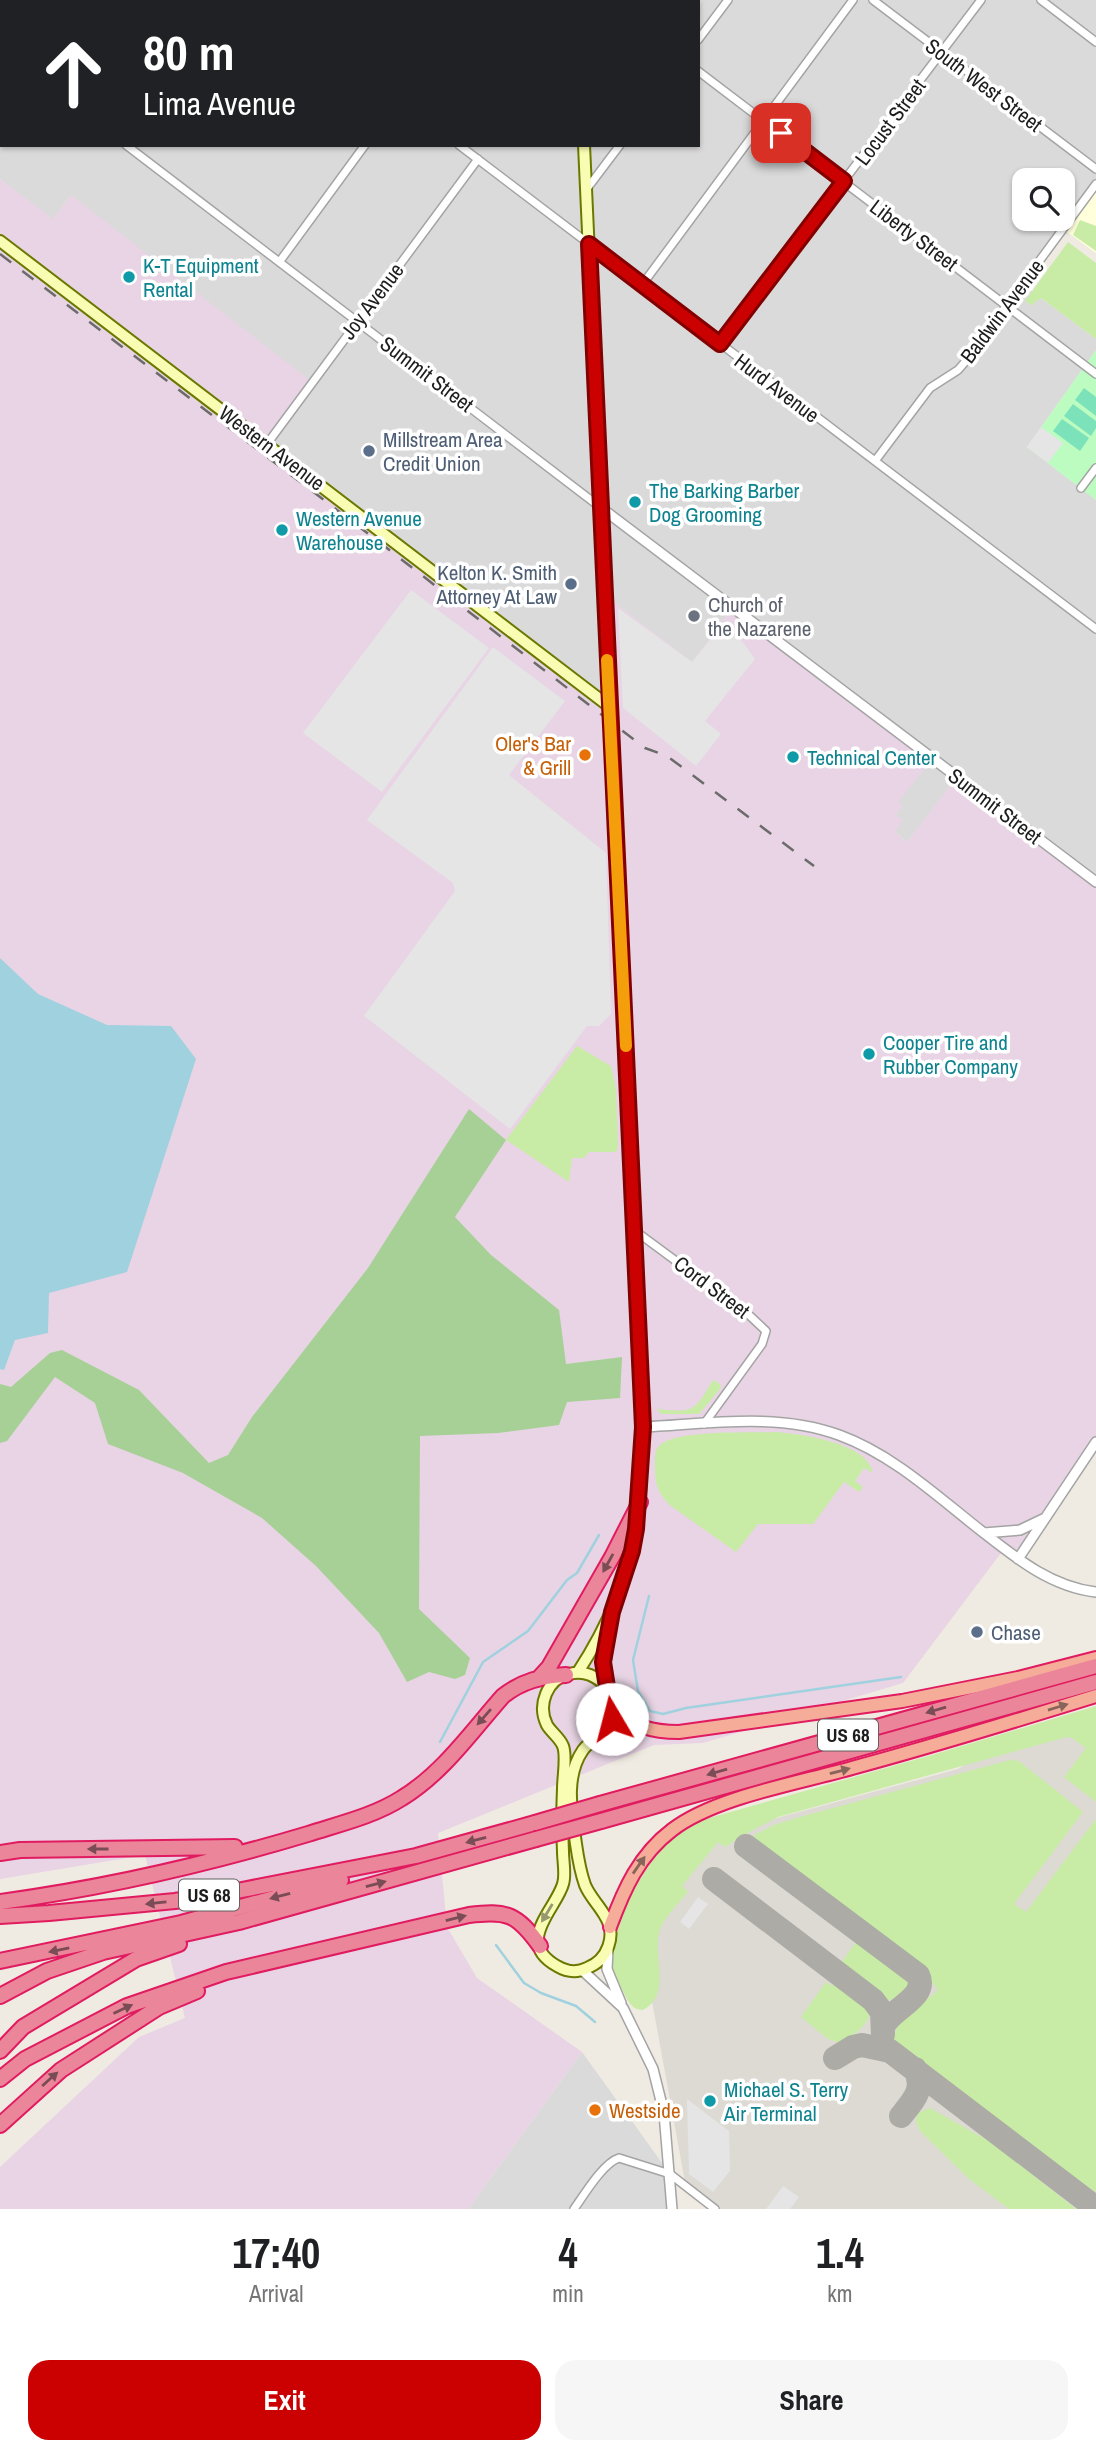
<!DOCTYPE html>
<style>
:root{--surface:#fff;--page:#f6f6f6;--text:#202124;--muted:#757577;--accent:#ca0001}
body{margin:0;font-family:"Archivo Narrow",sans-serif;background:var(--page);color:var(--text);height:100vh;display:flex;flex-direction:column;font-size:26px;white-space:nowrap}
*{box-sizing:border-box;margin:0}
p{font-size:23px;color:var(--muted)}
.icon{flex:none;width:38px;height:38px;fill:none;stroke:currentColor;stroke-width:2;stroke-linecap:round;stroke-linejoin:round}
.map{position:relative;height:2209px;overflow:hidden}
.panel{display:flex;flex-direction:column;background:var(--surface);flex:1}
.panel>*{flex:none}
.banner{position:absolute;left:0px;top:0px;width:700px;height:147px;box-shadow:0 2px 5px #0004;background:#202124;color:#fff;overflow:hidden}
.fabs{position:absolute;left:1012px;top:168px;display:grid;gap:14px}
.fabs a{display:grid;place-items:center;width:63px;height:63px;border-radius:14px;background:var(--surface);box-shadow:0 2px 5px #0004;font-size:35px}
.pin{position:absolute;display:grid;place-items:center;width:60px;height:60px;color:#fff;margin:-30px;border-radius:14px;box-shadow:0 4px 10px #0006}
.me{position:absolute;width:77px;margin:-38px;rotate:352deg;stroke-linejoin:round;filter:drop-shadow(0 0 5px #0008)}
.turn{display:flex;align-items:center;gap:24px;height:147px;padding:0 28px;font-size:32px}
.turn .icon{width:91px;height:91px;stroke-width:2.5}
.turn b{display:block;font-size:49px;line-height:60px}
.eta{display:flex;justify-content:space-evenly;align-items:center;height:119px;text-align:center}
.eta b{font-size:42px;font-weight:800;line-height:49px}
.cta{display:flex;gap:14px;margin-top:auto;padding:14px 28px}
.cta a{flex:1;height:80px;border-radius:21px;background:var(--accent);color:#fff;font-size:28px;font-weight:800;line-height:80px;text-align:center}
.cta a+a{background:var(--page);color:var(--text)}
.map>svg:first-child{display:block}
.residential{fill:#dbdada;fill-rule:evenodd}
.industrial{fill:#e8d4e4}
.education{fill:#ffffdb}
.airport{fill:#dddad4}
.grass{fill:#c8eca5}
.forest{fill:#a6d095}
.park{fill:#bcfcc1}
.pitch{fill:#7ce2ba}
.parking{fill:#e5e5e5}
.water{fill:#a0d1df}
.lines{fill:none;stroke-linecap:round;stroke-linejoin:round}
.stream{stroke:#a0d1df;stroke-width:2.5}
.taxiway{stroke:#adaba6;stroke-width:24}
.minor-casing{stroke:#a4a4a4;stroke-width:10}
.tertiary-casing{stroke:#a4a4a4;stroke-width:12}
.secondary-casing{stroke:#6b7800;stroke-width:14}
.trunk-casing{stroke:#e11b60;stroke-width:16}
.motorway-casing{stroke:#e11b60;stroke-width:18}
.minor{stroke:#fff;stroke-width:7}
.tertiary{stroke:#fff;stroke-width:9}
.secondary{stroke:#f9fcb3;stroke-width:10}
.trunk{stroke:#f5ac98;stroke-width:12}
.motorway{stroke:#eb8599;stroke-width:14}
.rail{stroke:#6b6b6b;stroke-width:2.5;stroke-dasharray:14 14;stroke-linecap:butt}
.motorway-bridge-casing{stroke:#e11b60;stroke-width:18;stroke-linecap:butt}
.motorway-bridge{stroke:#eb8599;stroke-width:14}
.oneway{fill:#7a4c55}
.oneway2{fill:#89645a}
.oneway3{fill:#969870}
.route-casing{stroke:#830001;stroke-width:18}
.route{stroke:#ca0001;stroke-width:12}
.slow{stroke:#f59e0b;stroke-width:12}
.culture-dot{fill:#0f9aa8;stroke:#fff;stroke-width:2.5}
.service-dot{fill:#5c6f8a;stroke:#fff;stroke-width:2.5}
.worship-dot{fill:#6b7280;stroke:#fff;stroke-width:2.5}
.food-dot{fill:#e8710a;stroke:#fff;stroke-width:2.5}
.labels{text-anchor:middle;dominant-baseline:central;stroke-width:7;stroke-linejoin:round;paint-order:stroke}
.shield{fill:#fff;stroke:#616161;stroke-width:2}
.shield-label{font-size:19px;font-weight:bold;fill:#1d1d1d}
.street-label{font-size:21px;fill:#1d1d1d;stroke:#fff}
.culture-label{font-size:21px;fill:#0d838f;stroke:#fff;text-anchor:start}
.service-label{font-size:21px;fill:#4e5e75;stroke:#fff;text-anchor:start}
.worship-label{font-size:21px;fill:#5b616d;stroke:#fff;text-anchor:start}
.food-label{font-size:21px;fill:#c56008;stroke:#fff;text-anchor:end}
</style>
<div class="map">
<svg width="1096" height="2209" viewBox="0 0 1096 2209">
<rect width="100%" height="100%" fill="#efebe2"/>
<!-- residential -->
<path class="residential" d="M0 0H1096V184L1022 284 1096 339V350L1027 447 1096 500V882L957 778 907 842 895 832 897 802 932 759 733 607 692 663 605 595 610 707 267 444 70 196 53 220 0 179ZM2 2H698V145H2ZM1024 180H1062V219H1024Z
M582 2052 670 2174 672 2209H468Z"/>
<!-- industrial -->
<path class="industrial" d="M0 179 53 219 71 195 312 382 267 443 609 706 605 595 692 662 733 607 932 759 898 802 903 805 896 815 903 820 895 832 907 842 957 777 1096 882V1442L1018 1559 1004 1549 903 1683 703 1743 654 1745 438 1833 447 1927 477 1978 582 2052 468 2209H0V2167L139 2037 185 2018 145 1855 0 1879Z"/>
<!-- education -->
<path class="education" d="M1096 184V253L1063 229Z"/>
<!-- airport -->
<path class="airport" d="M1096 1719V2209H721L685 2182 649 1985 647 1898 692 1841 958 1769 995 1746Z"/>
<!-- grass -->
<path class="grass" d="M1080 220 1096 226V251L1073 235Z
M1068 242 1096 263V339L1041 298 1031 305 1025 301Z
M577 1046 611 1066 616 1089 618 1147 616 1152H589L584 1158H572L569 1182 506 1140Z
M713 1380 720 1384 721 1388 699 1414H661L657 1409C694 1413 694 1412 713 1380Z
M778 1432C804 1435 868 1443 873 1473L864 1468 855 1481 863 1487 859 1492 844 1482 813 1524H758L736 1552 671 1506C658 1494 655 1484 655 1467 655 1461 654 1451 659 1446 674 1429 755 1433 778 1432Z
M1096 1706V1802L1064 1777 1086 1748 1072 1738 1067 1737 778 1817 740 1837 725 1847 718 1842 682 1886 688 1892C679 1903 662 1919 659 1933 653 1959 672 1994 643 2010 631 2010 627 1999 622 1989 618 1981 613 1973 612 1964 610 1928 641 1869 667 1844 677 1833 690 1827 702 1820L932 1755Z
M1010 1760 1019 1761 1083 1812 1014 1904 1026 1912 1096 1819V2192L1083 2184 894 2041C892 2020 925 2003 938 1990L922 1969 756 1842 754 1835 774 1825 800 1817Z
M859 1938 912 1978 914 1981C909 1991 895 2001 883 2001L838 1967Z
M836 1981 870 2007C873 2023 853 2036 840 2043L828 2039 801 2017 826 1982 832 1986Z
M930 2108 992 2143 1076 2209H1009L969 2179 919 2130 916 2121 918 2113Z"/>
<!-- forest -->
<path class="forest" d="M469 1109 506 1140 455 1217 491 1255 559 1310 566 1364 622 1357 620 1398 567 1402 559 1425 498 1433 420 1436 419 1609 470 1658 465 1675 455 1679 429 1672 407 1682 379 1633 316 1566 262 1518 183 1473 108 1444 95 1403 55 1377 7 1441 0 1443V1384L11 1387 50 1353 62 1350 139 1390 209 1463 228 1455 252 1417 368 1268Z"/>
<!-- park -->
<path class="park" d="M1096 350V500L1027 447Z"/>
<!-- pitch -->
<path class="pitch" d="M1084 388 1096 397V416L1075 400Z
M1073 404 1096 421V428L1091 436 1064 416Z
M1062 419 1089 438 1080 451 1053 431Z"/>
<!-- parking -->
<path class="parking" d="M1041 427 1063 443 1048 463 1027 447Z
M411 590 489 648 382 792 303 733Z
M618 608 692 662 720 627 742 641 755 659 705 721 721 734 696 766 623 708Z
M493 647 565 701 509 775 606 853 611 1014 599 1026H587L510 1129 364 1016 455 891 453 883 367 820Z
M698 1897 708 1904 689 1929 680 1922Z
M687 2099 729 2131 730 2171 713 2192 689 2174Z
M783 2186 799 2197 790 2209H766Z"/>
<!-- water -->
<path class="water" d="M0 958 38 994 107 1025 171 1026 196 1059 127 1272 49 1293 48 1333 15 1340 4 1370 0 1369Z"/>
<g class="lines">
<!-- stream -->
<path class="stream" d="M649 1596 633 1660 638 1691 650 1711 663 1714 686 1708 901 1677
M440 1742 483 1662 528 1631 567 1580 577 1573 599 1535
M496 1945 524 1983 541 1993 576 2006 595 2022"/>
<!-- taxiway -->
<path class="taxiway" d="M746 1846 918 1975C929 1998 891 2008 883 2027
M714 1879 873 2000 882 2012 883 2035
M835 2058 853 2047 862 2045 890 2051 1096 2208
M901 2116C914 2100 925 2089 915 2069"/>
<!-- minor casing -->
<g class="minor-casing">
<path id="minor" d="M269 0 271 2
M595 0 597 2
M873 0 1096 169
M1041 0 1096 42
M91 2 92 0
M698 40 728 0
M698 71 1096 374
M0 124 2 122
M126 145 600 507
M459 145 1096 629
M586 190 620 145
M280 261 365 145
M642 285 853 0
M720 344 981 0
M267 444 478 159
M875 461 930 388 958 370 965 362 1096 184
M1081 488 1096 468
M634 1230 749 1315 766 1331 762 1344 704 1424
M574 2209C584 2195 603 2163 619 2158L670 2174 715 2209"/>
</g>
<!-- tertiary casing -->
<g class="tertiary-casing">
<path id="tertiary" d="M600 507 1096 882
M643 1427C707 1424 777 1412 839 1435 894 1455 939 1498 984 1533 1017 1559 1052 1587 1096 1592
M984 1533 1020 1530 1043 1519
M1018 1559 1096 1442
M608 1950 607 1969 621 2003
M582 1970 623 2008 653 2069 664 2113 672 2209"/>
</g>
<!-- secondary casing -->
<g class="secondary-casing">
<path id="secondary" d="M576 0V2
M0 241 610 707
M578 1672C606 1629 628 1580 636 1529 642 1495 641 1461 643 1427L584 145
M607 1687C596 1676 585 1670 569 1674 547 1679 537 1705 547 1725 551 1732 560 1738 563 1746 567 1756 563 1777 563 1788 562 1810 562 1831 563 1852 563 1861 566 1875 563 1884 556 1909 514 1942 557 1966 567 1972 577 1973 587 1968 608 1960 617 1935 605 1916 599 1905 590 1897 585 1885 580 1871 578 1858 576 1844 572 1814 564 1777 583 1750 591 1739 606 1734 612 1720 617 1706 610 1697 607 1684 601 1660 609 1645 611 1622"/>
</g>
<!-- trunk casing -->
<g class="trunk-casing">
<path id="trunk" d="M614 1708C634 1727 652 1732 679 1732L902 1701 1018 1678 1096 1658
M610 1927C624 1889 639 1855 672 1830 715 1797 799 1783 852 1768 934 1746 1015 1721 1096 1696"/>
</g>
<!-- motorway casing -->
<g class="motorway-casing">
<path id="motorway" d="M538 1679 549 1667 612 1557 640 1502
M600 1804 1096 1666
M601 1821 1096 1682
M0 1853 20 1850 235 1847
M0 1902C104 1888 208 1864 308 1834 339 1824 374 1816 402 1798 443 1773 472 1731 503 1696 522 1681 542 1676 566 1675
M0 1916 49 1913 175 1901 237 1891 416 1856 535 1823
M0 1961 181 1923 341 1880
M0 1996 47 1971 103 1952 239 1922 536 1839
M0 2051 23 2027 136 1959 179 1944
M0 2079 25 2059 127 2006 226 1972 469 1915C507 1910 517 1914 540 1946
M0 2125 61 2070 159 2007 197 1991"/>
</g>
<!-- minor -->
<use href="#minor" class="minor"/>
<!-- tertiary -->
<use href="#tertiary" class="tertiary"/>
<!-- secondary -->
<use href="#secondary" class="secondary"/>
<!-- trunk -->
<use href="#trunk" class="trunk"/>
<!-- motorway -->
<use href="#motorway" class="motorway"/>
<!-- rail -->
<path class="rail" d="M0 254 370 535 611 722 645 748 667 756 814 866"/>
<!-- motorway-bridge casing -->
<g class="motorway-bridge-casing">
<path id="motorway-bridge" d="M535 1823 600 1804
M536 1839 601 1821"/>
</g>
<!-- motorway-bridge -->
<use href="#motorway-bridge" class="motorway-bridge"/>
</g>
<!-- one-way arrows -->
<defs><path id="oneway-solid" d="M-6-.8H1V-3.2L6.5 0L1 3.2V.8H-6Z" transform="scale(1.75)"/></defs>
<g class="oneway">
<use href="#oneway-solid" transform="translate(608 1563) rotate(119)"/>
<use href="#oneway-solid" transform="translate(936 1710) rotate(164)"/>
<use href="#oneway-solid" transform="translate(484 1717) rotate(131)"/>
<use href="#oneway-solid" transform="translate(717 1772) rotate(164)"/>
<use href="#oneway-solid" transform="translate(476 1840) rotate(165)"/>
<use href="#oneway-solid" transform="translate(98 1849) rotate(180)"/>
<use href="#oneway-solid" transform="translate(376 1884) rotate(-15)"/>
<use href="#oneway-solid" transform="translate(280 1896) rotate(165)"/>
<use href="#oneway-solid" transform="translate(156 1903) rotate(174)"/>
<use href="#oneway-solid" transform="translate(456 1918) rotate(-14)"/>
<use href="#oneway-solid" transform="translate(59 1950) rotate(168)"/>
<use href="#oneway-solid" transform="translate(123 2009) rotate(-25)"/>
<use href="#oneway-solid" transform="translate(50 2079) rotate(-42)"/>
</g>
<g class="oneway2">
<use href="#oneway-solid" transform="translate(1058 1707) rotate(-17)"/>
<use href="#oneway-solid" transform="translate(840 1771) rotate(-15)"/>
<use href="#oneway-solid" transform="translate(639 1865) rotate(-55)"/>
</g>
<use class="oneway3" href="#oneway-solid" transform="translate(547 1913) rotate(121)"/>
<g class="lines">
<!-- route casing -->
<g class="route-casing">
<path id="route" d="M612 1719 614 1708 612 1697 607 1687 603 1662 612 1612 632 1551 636 1529 643 1427 589 244 720 344 844 181 781 133"/>
</g>
<!-- route -->
<use href="#route" class="route"/>
<!-- slow -->
<path class="slow" d="M607 660 626 1046"/>
</g>
<!-- markers -->
<g class="culture-dot">
<circle cx="129" cy="277" r="7"/>
<circle cx="635" cy="502" r="7"/>
<circle cx="282" cy="530" r="7"/>
<circle cx="793" cy="757" r="7"/>
<circle cx="869" cy="1054" r="7"/>
<circle cx="710" cy="2101" r="7"/>
</g>
<g class="service-dot">
<circle cx="369" cy="451" r="7"/>
<circle cx="571" cy="584" r="7"/>
<circle cx="977" cy="1632" r="7"/>
</g>
<circle class="worship-dot" cx="694" cy="616" r="7"/>
<g class="food-dot">
<circle cx="585" cy="755" r="7"/>
<circle cx="595" cy="2110" r="7"/>
</g>
<g class="labels">
<!-- shield labels -->
<g class="shield">
<rect x="818" y="1719.5" width="60" height="31" rx="5"/>
<rect x="179" y="1879.5" width="60" height="31" rx="5"/>
</g>
<g class="shield-label">
<text x="848" y="1735">US 68</text>
<text x="209" y="1895">US 68</text>
</g>
<!-- street labels -->
<g class="street-label">
<text transform="translate(984 85) rotate(37)">South West Street</text>
<text transform="translate(890 122) rotate(-53)">Locust Street</text>
<text transform="translate(914 235) rotate(37)">Liberty Street</text>
<text transform="translate(372 301) rotate(-53)">Joy Avenue</text>
<text transform="translate(1002 311) rotate(-53)">Baldwin Avenue</text>
<text transform="translate(427 374) rotate(37)">Summit Street</text>
<text transform="translate(777 388) rotate(37)">Hurd Avenue</text>
<text transform="translate(272 448) rotate(37)">Western Avenue</text>
<text transform="translate(995 806) rotate(37)">Summit Street</text>
<text transform="translate(712 1287) rotate(37)">Cord Street</text>
</g>
<!-- culture labels -->
<g class="culture-label">
<text x="143" y="265">K-T Equipment<tspan x="143" dy="24">Rental</tspan></text>
<text x="649" y="490">The Barking Barber<tspan x="649" dy="24">Dog Grooming</tspan></text>
<text x="296" y="518">Western Avenue<tspan x="296" dy="24">Warehouse</tspan></text>
<text x="807" y="757">Technical Center</text>
<text x="883" y="1042">Cooper Tire and<tspan x="883" dy="24">Rubber Company</tspan></text>
<text x="724" y="2089">Michael S. Terry<tspan x="724" dy="24">Air Terminal</tspan></text>
</g>
<!-- service labels -->
<g class="service-label">
<text x="383" y="439">Millstream Area<tspan x="383" dy="24">Credit Union</tspan></text>
<text x="557" y="572" text-anchor="end">Kelton K. Smith<tspan x="557" dy="24">Attorney At Law</tspan></text>
<text x="991" y="1632">Chase</text>
</g>
<!-- worship labels -->
<g class="worship-label">
<text x="708" y="604">Church of<tspan x="708" dy="24">the Nazarene</tspan></text>
</g>
<!-- food labels -->
<g class="food-label">
<text x="571" y="743">Oler's Bar<tspan x="571" dy="24">&amp; Grill</tspan></text>
<text x="609" y="2110" text-anchor="start">Westside</text>
</g>
</g>
</svg>
<div class="fabs">
<a><svg class="icon" aria-label="search" viewBox="0 0 24 24"><circle cx="10" cy="10" r="6"/><path d="M15 15l6 6"/></svg></a>
</div>
<div class="pin" style="left:781px;top:133px;background:#d93025"><svg class="icon" aria-label="arrive" viewBox="0 0 24 24"><path d="M6 21V4h12l-3 4 3 4H6"/></svg></div>
<svg class="me" style="left:612px;top:1719px" viewBox="-20 -20 40 40"><circle r="19" fill="#fff"/><path d="M0-13L10 11 0 6-10 11z" fill="#ca0001"/></svg>
<div class="banner">
<div class="turn"><svg class="icon" aria-label="ahead" viewBox="0 0 24 24"><path d="M12 20V5M6 11l6-6 6 6"/></svg><div><b>80 m</b>Lima Avenue</div></div>
</div>
</div>
<section class="panel">
<div class="eta">
<div><b>17:40</b><p>Arrival</p></div>
<div><b>4</b><p>min</p></div>
<div><b>1.4</b><p>km</p></div>
</div>
<div class="cta"><a>Exit</a><a>Share</a></div>
</section>
